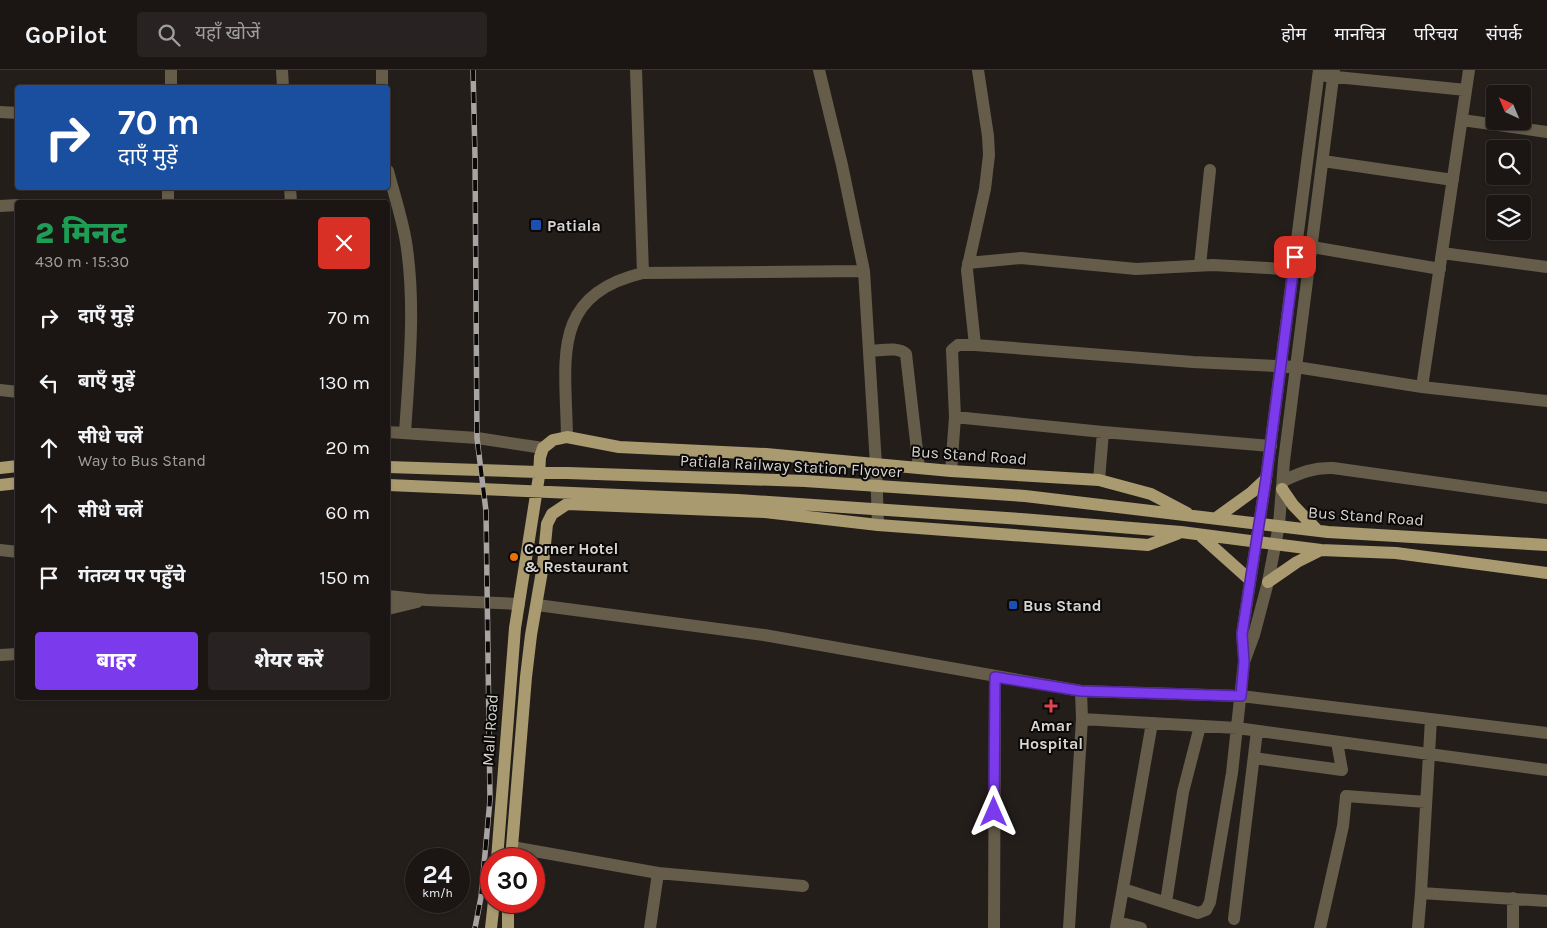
<!DOCTYPE html>
<html lang="hi">
<meta charset="utf-8">
<style>
:root{--surface:#1b1614;--page:#282322;--text:#f1f3f6;--muted:#a09fa0;--line:#393534;--accent:#7c3aed}
body{margin:0;font-family:Karla,"Noto Sans Devanagari",sans-serif;background:var(--page);color:var(--text);height:100vh;display:flex;flex-direction:column;font-size:19px;white-space:nowrap}
*{box-sizing:border-box;margin:0}
p{font-size:16px;color:var(--muted)}
.icon{flex:none;width:28px;height:28px;fill:none;stroke:currentColor;stroke-width:2;stroke-linecap:round;stroke-linejoin:round}
.map{position:relative;flex:1;overflow:hidden}
.side{position:absolute;left:15px;top:130px;width:375px;height:500px;display:flex;flex-direction:column;background:var(--surface);border-radius:5px;box-shadow:0 1px 4px #0004,0 0 0 1px var(--line)}
.side>*{flex:none}
.guide{position:absolute;left:15px;top:15px;width:375px;height:105px;border-radius:5px;box-shadow:0 1px 4px #0004,0 0 0 1px var(--line);background:#1a4fa0;color:#fff;overflow:hidden}
.needle{width:32px;rotate:316deg}
.fabs{position:absolute;left:1486px;top:15px;display:grid;gap:10px}
.fabs a{display:grid;place-items:center;width:45px;height:45px;border-radius:5px;background:var(--surface);box-shadow:0 1px 4px #0004,0 0 0 1px var(--line);font-size:25px}
.speed{position:absolute;left:405px;top:778px;display:flex;gap:10px;font-size:25px;font-weight:700;text-align:center}
.speed>*{display:grid;place-content:center;width:65px;height:65px;border-radius:50%;background:var(--surface);box-shadow:0 1px 4px #0004,0 0 0 1px var(--line);line-height:1}
.speed small{font-size:12px;font-weight:400}
.speed .limit{border:8px solid #d22;background:#fff;color:#111}
.pin{position:absolute;display:grid;place-items:center;width:42px;height:42px;color:#fff;margin:-21px;border-radius:10px;box-shadow:0 2px 8px #0006}
.me{position:absolute;width:55px;margin:-28px;rotate:0deg;stroke-linejoin:round;filter:drop-shadow(0 0 4px #0008)}
.turn{display:flex;align-items:center;gap:18px;height:105px;padding:0 20px;font-size:22px}
.turn .icon{width:65px;height:65px;stroke-width:2.5}
.turn b{display:block;font-size:35px;line-height:42px}
.round{display:grid;place-items:center;flex:none;width:52px;height:52px;border-radius:5px;background:var(--page)}
.head{display:flex;align-items:center;justify-content:space-between;height:85px;padding:0 20px}
h1{font-size:30px;font-weight:800;line-height:38px;color:#1e9e55}
.cta{display:flex;gap:10px;margin-top:auto;padding:10px 20px}
.cta a{flex:1;height:58px;border-radius:5px;background:var(--accent);color:#fff;font-size:20px;font-weight:800;line-height:58px;text-align:center}
.cta a+a{background:var(--page);color:var(--text)}
ul{padding:0;list-style:none}
li{display:flex;align-items:center;gap:15px;height:65px;padding:0 20px}
li div{flex:1}
li b{display:block;font-size:19px}
li em{font-style:normal}
header{display:flex;align-items:center;gap:30px;box-sizing:border-box;height:70px;padding:0 25px;background:var(--surface);border-bottom:1px solid var(--line)}
header strong{font-size:24px}
nav{display:flex;gap:28px;margin-inline-start:auto;font-size:18px}
.search{width:350px;height:45px;background:var(--page);display:flex;align-items:center;gap:12px;box-sizing:border-box;padding:0 18px;border-radius:5px;color:var(--muted);font-size:19px}
.map>svg:first-child{display:block}
.lines{fill:none;stroke-linecap:round;stroke-linejoin:round}
.minor{stroke:#655d49;stroke-width:12}
.major{stroke:#aa9a70;stroke-width:12}
.rail-casing{stroke:#a8a4a1;stroke-width:5.5}
.rail{stroke:#0b0908;stroke-width:4;stroke-dasharray:11;stroke-linecap:butt}
.route-casing{stroke:#51269a;stroke-width:12}
.route{stroke:#7c3aed;stroke-width:9}
.transit-dot{fill:#1a4fb4;stroke:#0b0908;stroke-width:2}
.food-dot{fill:#e8710a;stroke:#0b0908;stroke-width:2}
.health-dot{fill:#e0444e;stroke:#0b0908;stroke-width:2}
.labels{text-anchor:middle;dominant-baseline:central;stroke-width:4;stroke-linejoin:round;paint-order:stroke}
.poi-label{font-size:16px;font-weight:bold;fill:#d8d5d2;stroke:#0b0908;text-anchor:start}
.street-label{font-size:16px;fill:#d8d5d2;stroke:#0b0908}
</style>
<header>
<strong>GoPilot</strong>
<div class="search"><svg class="icon" aria-label="search" viewBox="0 0 24 24"><circle cx="10" cy="10" r="6"/><path d="M15 15l6 6"/></svg>यहाँ खोजें</div>
<nav><a>होम</a><a>मानचित्र</a><a>परिचय</a><a>संपर्क</a></nav>
</header>
<div class="map">
<svg width="1547" height="858" viewBox="0 0 1547 858">
<rect width="100%" height="100%" fill="#241e1b"/>
<g class="lines">
<!-- minor -->
<path class="minor" d="M282 0 283 18
M382 0V18
M819 0 842 95 864 201 876 395 878 455
M1469 0 1422 317 1547 331
M1326 6 1466 20
M171 18V0
M0 42 18 43
M1462 50 1547 62
M1323 91 1453 110
M388 101C394 124 402 148 406 172 416 235 409 299 405 363
M290 118 291 132
M168 132V118
M0 136 18 135
M1312 177 1440 199
M1442 183 1547 197
M968 193 1021 188 1136 199 1213 195 1301 200
M1200 195 1210 100
M643 203 864 201
M975 275 1193 292 1296 297 1422 317
M869 281C880 281 897 276 906 284L919 398
M0 320 18 322
M955 347 1103 362 1271 376
M388 362 477 368 543 378
M567 367C566 291 549 225 643 203L636 0
M951 401 955 347 952 280 958 275H975L967 200 985 119 989 85 988 66 978 0
M1099 410 1103 362
M1283 411C1300 403 1314 397 1333 398L1547 428
M0 480 18 482
M388 526 427 530 519 534
M537 535 764 565 1081 621
M388 539 417 532
M0 585 18 584
M1244 587 1242 564 1266 409 1319 0
M1082 649 1237 658 1547 700
M1254 688 1342 700 1337 672
M512 777 658 803 803 816
M1123 819 1198 843 1206 840 1210 832 1232 703 1244 592 1254 565 1268 512 1279 455 1284 391 1334 0
M1421 823 1431 649
M1166 832 1183 722 1200 656
M1234 849 1257 661
M1117 852 1141 858
M650 858 658 803
M994 858 995 607
M1069 858 1082 649 1081 621 1241 626 1547 663
M1116 858 1152 653
M1320 858 1343 756 1346 726 1426 732
M1418 858 1421 823 1547 831
M1513 858V828"/>
<!-- major -->
<path class="major" d="M388 397 805 411 1025 426 1328 462 1547 475
M0 398 18 396
M0 415 18 413
M388 415 738 430 1021 449 1181 462 1321 480 1396 483 1547 503
M1282 419 1293 435 1317 460
M1216 448 1252 422 1266 409
M1202 467 1250 510
M1268 512 1297 492 1321 480
M497 789 515 558 539 406 540 387 543 378 553 370 567 367 619 377 766 384 951 401 1099 410 1151 424 1187 443
M511 789 526 607 531 565 543 495 547 454 552 444 567 434 765 442 878 455 1148 475 1177 464
M491 858 494 831
M508 858V831"/>
<!-- rail casing -->
<g class="rail-casing">
<path id="rail" d="M473 0 475 87 477 368 486 441 490 730 481 827 475 858"/>
</g>
<!-- rail -->
<use href="#rail" class="rail"/>
</g>
<g class="lines">
<!-- route casing -->
<g class="route-casing">
<path id="route" d="M994 742 995 607 1081 621 1241 626 1244 592 1242 564 1266 409 1295 187"/>
</g>
<!-- route -->
<use href="#route" class="route"/>
</g>
<!-- markers -->
<g class="transit-dot">
<rect x="530" y="149" width="12" height="12" rx="2.5"/>
<rect x="1008" y="530" width="10" height="10" rx="2.5"/>
</g>
<circle class="food-dot" cx="514" cy="487" r="5"/>
<path class="health-dot" d="M1048.5 628.5h5v5h5v5h-5v5h-5v-5h-5v-5h5z"/>
<g class="labels">
<!-- poi labels -->
<g class="poi-label">
<text x="547" y="155">Patiala</text>
<text x="524" y="478">Corner Hotel<tspan x="524" dy="18">&amp; Restaurant</tspan></text>
<text x="1023" y="535">Bus Stand</text>
<text x="1051" y="655" text-anchor="middle">Amar<tspan x="1051" dy="18">Hospital</tspan></text>
</g>
<!-- street labels -->
<g class="street-label">
<text transform="translate(969 385) rotate(4)">Bus Stand Road</text>
<text transform="translate(791 396) rotate(3)">Patiala Railway Station Flyover</text>
<text transform="translate(1366 446) rotate(4)">Bus Stand Road</text>
<text transform="translate(490 660) rotate(-86)">Mall Road</text>
</g>
</g>
</svg>
<div class="fabs">
<a><svg class="needle" viewBox="-14 -14 28 28"><path d="M0-13l5 13h-10z" fill="#e53935"/><path d="M0 13l5-13h-10z" fill="#a09fa0"/></svg></a>
<a><svg class="icon" aria-label="search" viewBox="0 0 24 24"><circle cx="10" cy="10" r="6"/><path d="M15 15l6 6"/></svg></a>
<a><svg class="icon" aria-label="layers" viewBox="0 0 24 24"><path d="M12 4l9 5-9 5-9-5zM3 14l9 5 9-5"/></svg></a>
</div>
<div class="speed"><div>24<small>km/h</small></div><div class="limit">30</div></div>
<div class="pin" style="left:1295px;top:187px;background:#d93025"><svg class="icon" aria-label="arrive" viewBox="0 0 24 24"><path d="M6 21V4h12l-3 4 3 4H6"/></svg></div>
<svg class="me" style="left:994px;top:742px" viewBox="-20 -20 40 40"><path d="M0-17L14 15 0 8-14 15z" fill="#7c3aed" stroke="#fff" stroke-width="4"/></svg>
<div class="guide">
<div class="turn"><svg class="icon" aria-label="right" viewBox="0 0 24 24"><path d="M7 20v-9h11M14 6l5 5-5 5"/></svg><div><b>70 m</b>दाएँ मुड़ें</div></div>
</div>
<section class="side">
<div class="head"><div><h1>2 मिनट</h1><p>430 m · 15:30</p></div><a class="round" style="background:#d93025;color:#fff"><svg class="icon" aria-label="close" viewBox="0 0 24 24"><path d="M6 6l12 12M18 6L6 18"/></svg></a></div>
<ul>
<li><svg class="icon" aria-label="right" viewBox="0 0 24 24"><path d="M7 20v-9h11M14 6l5 5-5 5"/></svg><div><b>दाएँ मुड़ें</b></div><em>70 m</em></li>
<li><svg class="icon" aria-label="left" viewBox="0 0 24 24"><path d="M17 20v-9H6M10 6l-5 5 5 5"/></svg><div><b>बाएँ मुड़ें</b></div><em>130 m</em></li>
<li><svg class="icon" aria-label="ahead" viewBox="0 0 24 24"><path d="M12 20V5M6 11l6-6 6 6"/></svg><div><b>सीधे चलें</b><p>Way to Bus Stand</p></div><em>20 m</em></li>
<li><svg class="icon" aria-label="ahead" viewBox="0 0 24 24"><path d="M12 20V5M6 11l6-6 6 6"/></svg><div><b>सीधे चलें</b></div><em>60 m</em></li>
<li><svg class="icon" aria-label="arrive" viewBox="0 0 24 24"><path d="M6 21V4h12l-3 4 3 4H6"/></svg><div><b>गंतव्य पर पहुँचे</b></div><em>150 m</em></li>
</ul>
<div class="cta"><a>बाहर</a><a>शेयर करें</a></div>
</section>
</div>
